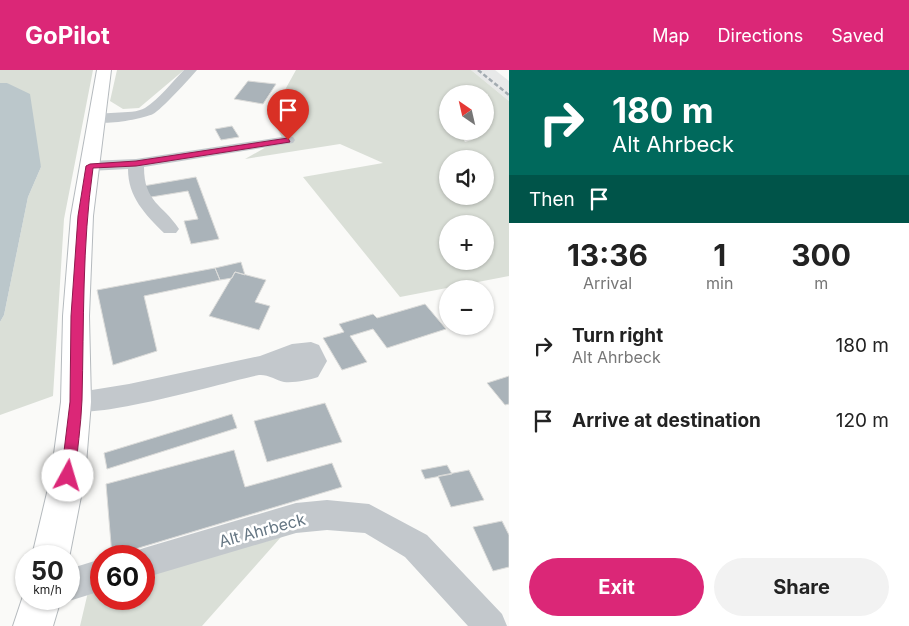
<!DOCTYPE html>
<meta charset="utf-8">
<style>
:root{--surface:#fff;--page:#f2f2f2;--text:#222;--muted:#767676;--accent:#db2777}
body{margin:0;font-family:Inter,sans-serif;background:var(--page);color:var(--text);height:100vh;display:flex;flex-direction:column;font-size:19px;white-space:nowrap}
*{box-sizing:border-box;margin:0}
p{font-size:16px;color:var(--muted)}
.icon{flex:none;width:28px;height:28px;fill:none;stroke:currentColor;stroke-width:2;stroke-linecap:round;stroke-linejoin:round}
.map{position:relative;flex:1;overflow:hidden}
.side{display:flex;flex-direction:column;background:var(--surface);width:400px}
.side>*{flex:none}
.hud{background:#00695c;color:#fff;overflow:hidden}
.needle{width:32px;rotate:326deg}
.controls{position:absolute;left:439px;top:15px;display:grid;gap:10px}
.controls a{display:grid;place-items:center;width:55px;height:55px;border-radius:50%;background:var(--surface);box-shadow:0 1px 4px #0004;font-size:25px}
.speed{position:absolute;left:15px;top:475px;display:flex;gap:10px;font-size:25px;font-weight:700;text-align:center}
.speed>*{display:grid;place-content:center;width:65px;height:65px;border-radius:50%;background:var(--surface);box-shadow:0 1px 4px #0004;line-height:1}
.speed small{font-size:12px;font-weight:400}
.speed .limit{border:8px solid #d22;background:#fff;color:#111}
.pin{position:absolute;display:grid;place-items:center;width:42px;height:42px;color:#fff;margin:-51px -21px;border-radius:50% 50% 50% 0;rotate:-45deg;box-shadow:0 0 5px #0007}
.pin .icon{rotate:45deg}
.me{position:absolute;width:55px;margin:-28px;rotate:6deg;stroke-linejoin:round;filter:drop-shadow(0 0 4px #0008)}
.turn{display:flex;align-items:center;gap:18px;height:105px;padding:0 20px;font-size:22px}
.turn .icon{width:65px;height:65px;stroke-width:2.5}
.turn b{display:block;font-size:35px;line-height:42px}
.then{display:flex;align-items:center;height:48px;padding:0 20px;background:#0003;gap:10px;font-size:19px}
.eta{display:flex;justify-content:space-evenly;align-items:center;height:85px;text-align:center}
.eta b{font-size:30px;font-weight:700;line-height:35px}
.cta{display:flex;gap:10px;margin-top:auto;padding:10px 20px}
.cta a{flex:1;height:58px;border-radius:30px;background:var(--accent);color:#fff;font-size:20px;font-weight:700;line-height:58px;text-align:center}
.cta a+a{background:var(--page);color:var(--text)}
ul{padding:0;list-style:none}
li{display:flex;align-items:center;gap:15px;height:75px;padding:0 20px}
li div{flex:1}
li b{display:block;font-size:19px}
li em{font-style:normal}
header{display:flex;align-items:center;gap:30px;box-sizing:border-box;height:70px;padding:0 25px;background:var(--accent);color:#fff}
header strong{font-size:24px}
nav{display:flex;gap:28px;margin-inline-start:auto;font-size:18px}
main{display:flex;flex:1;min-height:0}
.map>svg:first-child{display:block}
.built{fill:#e8e9e9}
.green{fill:#dadfd7;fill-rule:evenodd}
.water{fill:#bbc7cb}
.building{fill:#aab3b9;stroke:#dcdcda}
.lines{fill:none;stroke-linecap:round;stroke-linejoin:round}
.major-casing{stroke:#b5babe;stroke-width:2}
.minor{fill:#c3c8cc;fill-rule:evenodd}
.major{fill:#fff;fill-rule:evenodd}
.rail{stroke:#a2aab0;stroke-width:2.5;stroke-dasharray:4.5 2.5;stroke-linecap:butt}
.route{fill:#db2777;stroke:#8e194d}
.labels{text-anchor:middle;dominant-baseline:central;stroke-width:5;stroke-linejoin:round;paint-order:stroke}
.near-street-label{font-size:16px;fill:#657683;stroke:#fff}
</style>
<header>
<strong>GoPilot</strong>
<nav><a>Map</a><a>Directions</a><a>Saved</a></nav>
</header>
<main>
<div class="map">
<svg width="509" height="556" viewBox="0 0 509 556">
<rect width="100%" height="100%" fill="#fafaf8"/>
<!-- built -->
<path class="built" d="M471 0H495L509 11V31Z"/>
<!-- green -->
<path class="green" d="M0 0H93L64 149 53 326 0 345V252L4 245 28 127 41 97 7 13H0Z
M117 0H184L139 38 123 39 110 31Z
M296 0H471L509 31V206L400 227 303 107 383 93 340 74 245 89 282 68 271 45ZM479 22 488 24V44L485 45C488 62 483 67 465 72L459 61H448V24ZM448 89H485V126H448ZM448 154H485V191H448Z
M281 467 202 556H80L88 522 101 519V529H144V506Z"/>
<!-- water -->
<path class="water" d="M0 13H7L30 24 41 97 28 127 4 245 0 252Z"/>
<!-- building -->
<path class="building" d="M248 11 276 14 263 34 234 29Z
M232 56 239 67 221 70 215 59Z
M196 107 219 169 191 174 184 151 198 149 188 121 145 128 143 116Z
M241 192 245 205 235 202 232 208 220 210 215 198Z
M215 198 220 210 144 226 157 281 113 295 97 220Z
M235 202 266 210 255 232 270 236 259 260 209 246Z
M425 234 446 259 387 278 373 259 350 266 367 292 342 300 323 268 344 262 339 254 373 244 377 248Z
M509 306V334L505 335 487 313Z
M325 333 342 372 267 392 254 351Z
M232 344 237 358 107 399 104 383Z
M234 380 245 417 332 393 342 417 112 486 106 414Z
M447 395 452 404 425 409 421 400Z
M469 400 484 430 451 437 438 406Z
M502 451 509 465V497L493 501 473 457Z"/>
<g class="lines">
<!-- major casing -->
<g class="major-casing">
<path id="major" d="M97 0H111L93 146 89 246 91 332 85 406 69 488V486H32L51 406 61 332 63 246 71 146Z
M26 517V529H61L53 556H13Z"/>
</g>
<!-- minor -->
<path class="minor" d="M184 0H197C190 8 161 40 153 44 143 49 96 58 89 49 97 39 132 46 145 38 159 29 172 12 184 0Z
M288 66 293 67 295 70 293 73 144 97C144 133 163 134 179 159L176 163H164C145 144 128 127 128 99L89 101 81 96 89 91 136 89Z
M311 272 319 275 327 291 318 307C309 310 295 313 284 312 276 310 267 304 259 305 221 313 97 350 67 340L64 332 67 324 129 314 260 286 292 274Z
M327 430 369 434 427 465 502 544 507 556H468L405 487 365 463 327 460 296 463 144 508V486H131L133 482 144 478 296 433Z
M101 489V521L69 531 64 529H69V499Z"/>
<!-- major -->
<use href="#major" class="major"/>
<!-- rail -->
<path class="rail" d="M478 0 509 25"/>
</g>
<!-- route -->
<path class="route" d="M288 68 290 72 136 96 93 98C82 176 84 252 82 330 81 356 77 381 75 406L73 411 68 413 63 411 61 406 70 332 71 246 78 146 86 96 90 94 136 91Z"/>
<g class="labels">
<!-- near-street labels -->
<g class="near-street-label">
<text transform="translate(262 460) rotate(-15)">Alt Ahrbeck</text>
</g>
</g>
</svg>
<div class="controls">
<a><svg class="needle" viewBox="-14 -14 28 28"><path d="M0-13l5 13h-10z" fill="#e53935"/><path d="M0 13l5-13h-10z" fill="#767676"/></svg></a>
<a><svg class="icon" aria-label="sound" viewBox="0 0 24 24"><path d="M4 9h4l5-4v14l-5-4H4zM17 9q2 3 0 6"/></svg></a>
<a>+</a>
<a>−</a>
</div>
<div class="speed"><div>50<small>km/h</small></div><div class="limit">60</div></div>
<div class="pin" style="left:288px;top:70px;background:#d93025"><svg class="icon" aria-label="arrive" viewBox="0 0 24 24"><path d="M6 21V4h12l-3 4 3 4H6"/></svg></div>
<svg class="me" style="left:68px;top:406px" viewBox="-20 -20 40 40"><circle r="19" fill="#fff"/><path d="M0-13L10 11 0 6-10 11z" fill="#db2777"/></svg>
</div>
<section class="side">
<div class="hud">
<div class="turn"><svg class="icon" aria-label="right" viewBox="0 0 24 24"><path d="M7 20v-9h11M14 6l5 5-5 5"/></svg><div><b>180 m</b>Alt Ahrbeck</div></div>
<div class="then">Then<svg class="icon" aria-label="arrive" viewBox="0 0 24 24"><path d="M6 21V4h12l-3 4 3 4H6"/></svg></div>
</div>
<div class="eta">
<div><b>13:36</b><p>Arrival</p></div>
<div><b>1</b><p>min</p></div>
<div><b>300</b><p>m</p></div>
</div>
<ul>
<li><svg class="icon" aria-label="right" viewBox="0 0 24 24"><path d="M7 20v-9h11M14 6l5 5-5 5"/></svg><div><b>Turn right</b><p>Alt Ahrbeck</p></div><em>180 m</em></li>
<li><svg class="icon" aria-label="arrive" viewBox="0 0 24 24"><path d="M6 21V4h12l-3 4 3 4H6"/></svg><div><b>Arrive at destination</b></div><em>120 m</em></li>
</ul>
<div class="cta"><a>Exit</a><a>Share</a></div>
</section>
</main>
